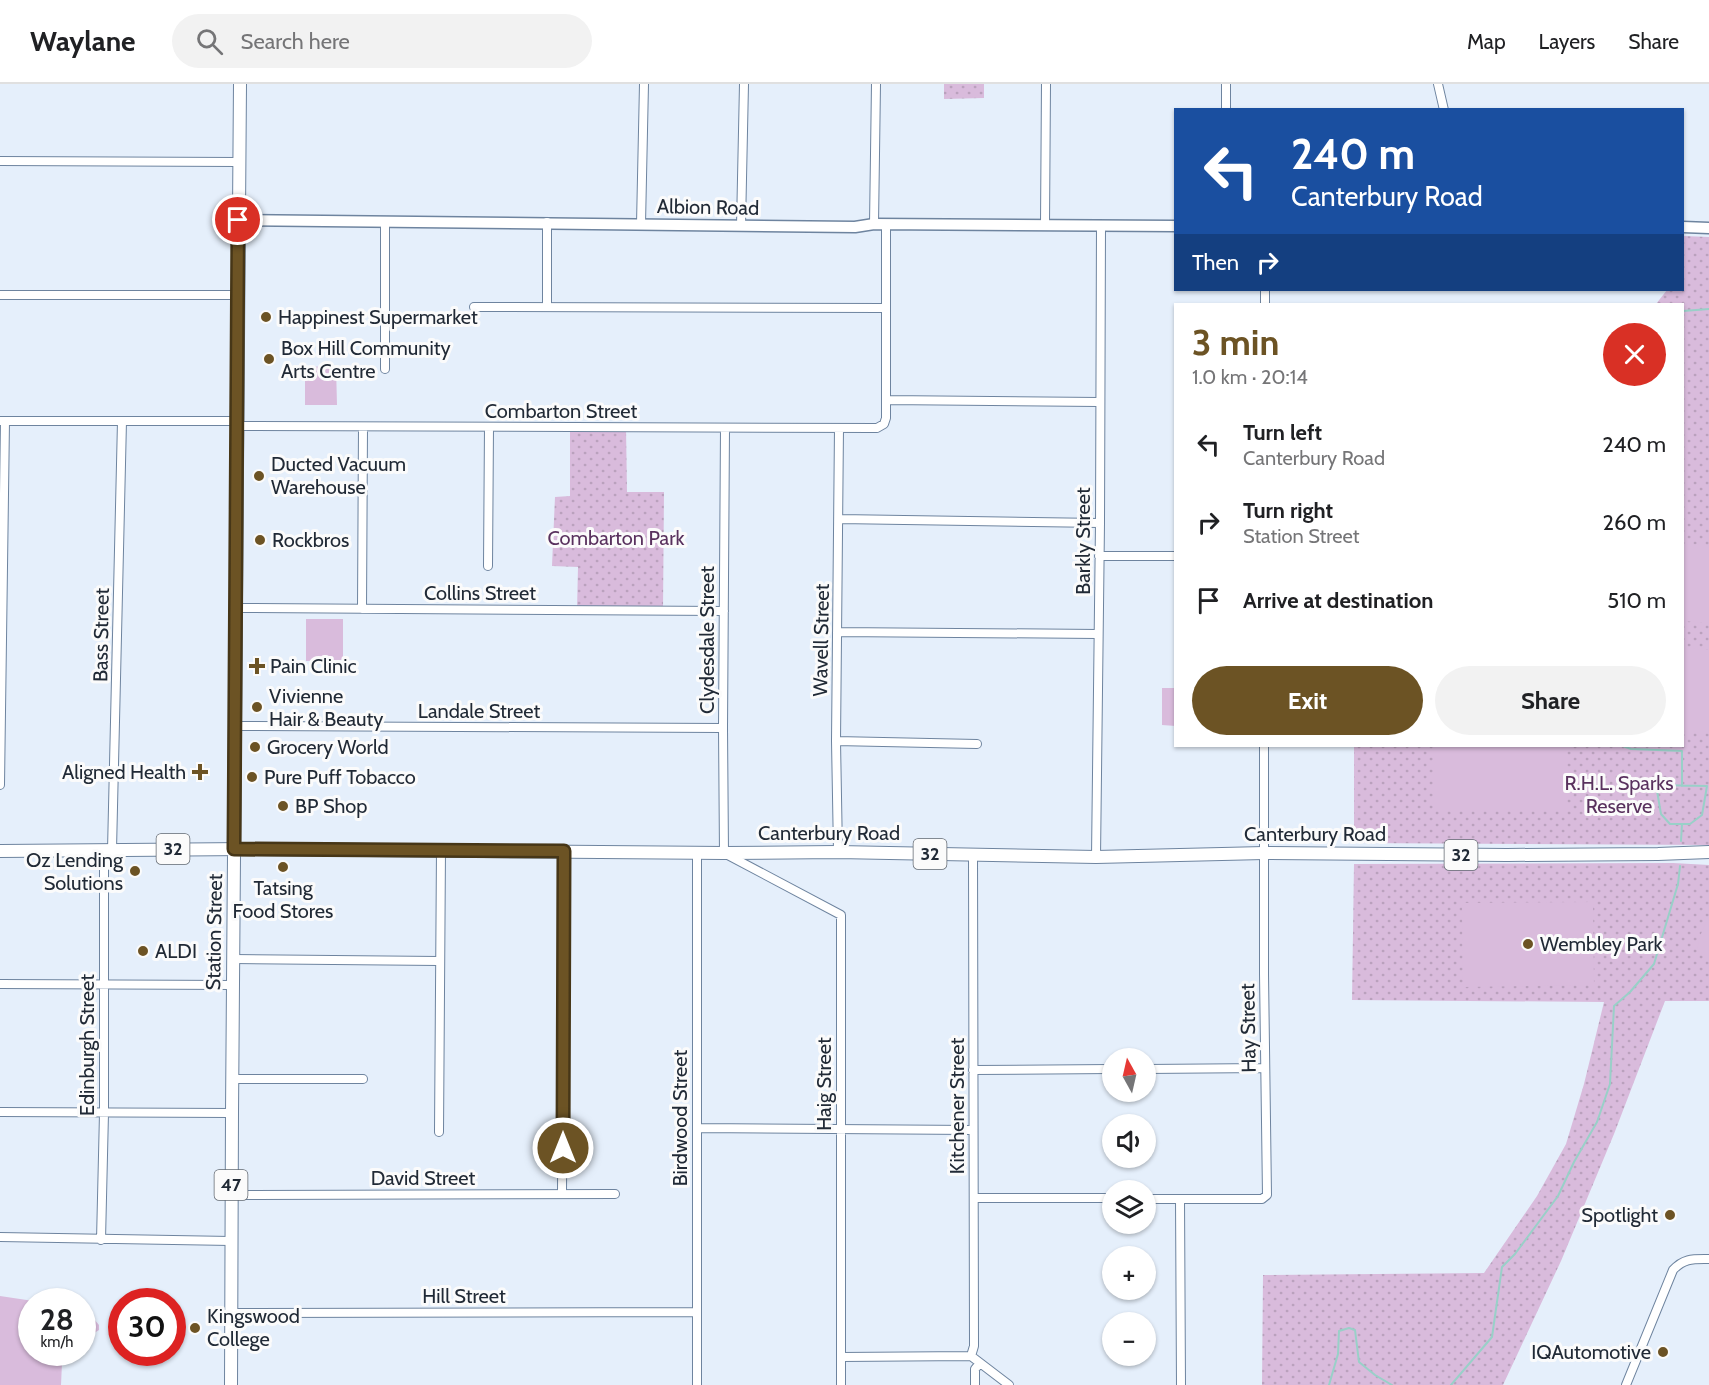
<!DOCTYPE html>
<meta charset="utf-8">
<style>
:root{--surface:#fff;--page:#f2f2f2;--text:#202124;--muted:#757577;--line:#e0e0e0;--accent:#6c5324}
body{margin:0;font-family:Cabin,sans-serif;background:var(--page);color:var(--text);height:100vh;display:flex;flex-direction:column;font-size:22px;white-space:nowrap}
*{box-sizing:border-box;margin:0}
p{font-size:20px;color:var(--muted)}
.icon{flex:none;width:33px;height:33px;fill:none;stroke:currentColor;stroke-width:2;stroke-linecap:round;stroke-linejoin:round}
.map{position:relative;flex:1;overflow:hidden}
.panel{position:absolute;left:1174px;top:219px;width:510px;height:444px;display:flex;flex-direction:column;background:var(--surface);border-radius:0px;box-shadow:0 2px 4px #0004}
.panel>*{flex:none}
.banner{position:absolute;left:1174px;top:24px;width:510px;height:183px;border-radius:0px;box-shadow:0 2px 4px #0004;background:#1a4fa0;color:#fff;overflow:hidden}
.needle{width:39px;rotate:352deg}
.tools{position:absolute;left:1102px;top:964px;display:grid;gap:12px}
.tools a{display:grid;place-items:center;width:54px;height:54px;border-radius:50%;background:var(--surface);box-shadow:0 2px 4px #0004;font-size:30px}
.speed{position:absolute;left:18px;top:1204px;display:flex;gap:12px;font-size:30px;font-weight:700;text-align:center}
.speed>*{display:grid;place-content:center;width:78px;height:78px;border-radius:50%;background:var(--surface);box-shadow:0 2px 4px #0004;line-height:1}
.speed small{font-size:15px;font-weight:400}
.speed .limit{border:9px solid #d22;background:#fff;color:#111}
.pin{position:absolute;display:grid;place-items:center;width:51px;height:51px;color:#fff;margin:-26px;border:3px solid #fff;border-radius:50%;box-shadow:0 2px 6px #0007}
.me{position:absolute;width:66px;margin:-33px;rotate:0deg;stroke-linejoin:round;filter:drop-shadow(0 0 4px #0008)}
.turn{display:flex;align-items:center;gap:21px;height:126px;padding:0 18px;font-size:27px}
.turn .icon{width:78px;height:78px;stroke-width:2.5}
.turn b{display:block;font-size:42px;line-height:51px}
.then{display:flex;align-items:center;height:57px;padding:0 18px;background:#0003;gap:12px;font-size:22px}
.round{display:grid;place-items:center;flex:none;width:63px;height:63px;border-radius:32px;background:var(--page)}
.summary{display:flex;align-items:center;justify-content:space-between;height:102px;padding:0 18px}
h1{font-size:36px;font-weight:800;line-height:45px;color:var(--accent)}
.action{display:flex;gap:12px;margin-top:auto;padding:12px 18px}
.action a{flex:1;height:69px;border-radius:36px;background:var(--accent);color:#fff;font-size:24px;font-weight:800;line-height:69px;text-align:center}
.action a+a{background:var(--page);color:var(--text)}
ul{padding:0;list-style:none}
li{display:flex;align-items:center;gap:18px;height:78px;padding:0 18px}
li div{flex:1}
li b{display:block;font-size:22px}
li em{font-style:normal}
header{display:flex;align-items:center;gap:36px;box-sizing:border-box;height:84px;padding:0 30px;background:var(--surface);border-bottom:2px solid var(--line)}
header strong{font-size:28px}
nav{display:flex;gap:33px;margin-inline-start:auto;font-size:21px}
.search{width:420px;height:54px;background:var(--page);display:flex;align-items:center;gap:15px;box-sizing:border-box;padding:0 21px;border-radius:33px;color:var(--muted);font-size:22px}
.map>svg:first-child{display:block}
.grass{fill:url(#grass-dots)}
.garden{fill:#d9bbdc}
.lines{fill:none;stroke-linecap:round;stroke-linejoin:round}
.stream{stroke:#99d0c8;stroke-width:2}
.street-casing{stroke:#6e849f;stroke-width:10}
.secondary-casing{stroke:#6e849f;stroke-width:13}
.primary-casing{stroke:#6e849f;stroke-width:14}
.street{stroke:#fff;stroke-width:8}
.secondary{stroke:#fff;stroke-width:10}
.primary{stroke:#fff;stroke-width:12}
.route-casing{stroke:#463617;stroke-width:15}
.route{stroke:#6c5324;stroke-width:10}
.poi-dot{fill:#6c5324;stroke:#fbfbfb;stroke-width:2}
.labels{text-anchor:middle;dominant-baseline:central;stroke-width:6;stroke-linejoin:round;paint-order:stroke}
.shield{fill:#fbfbfb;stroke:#626971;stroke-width:1.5}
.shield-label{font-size:18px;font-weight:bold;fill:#212a36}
.street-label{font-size:20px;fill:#212a36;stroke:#fbfbfb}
.poi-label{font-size:20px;fill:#212a36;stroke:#fbfbfb;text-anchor:start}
.park-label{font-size:20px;fill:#59315e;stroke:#fbfbfb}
</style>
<header>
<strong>Waylane</strong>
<div class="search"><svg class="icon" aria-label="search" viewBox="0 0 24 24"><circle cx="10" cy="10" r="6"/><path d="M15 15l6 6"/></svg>Search here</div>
<nav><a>Map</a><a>Layers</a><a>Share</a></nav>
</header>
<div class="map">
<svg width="1709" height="1301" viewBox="0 0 1709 1301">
<defs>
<pattern id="grass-dots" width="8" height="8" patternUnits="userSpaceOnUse" patternTransform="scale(1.5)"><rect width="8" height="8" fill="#d9bbdc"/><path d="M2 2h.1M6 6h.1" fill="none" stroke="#baa1bd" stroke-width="1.8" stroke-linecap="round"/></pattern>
</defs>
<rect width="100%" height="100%" fill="#e5effb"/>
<!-- grass -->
<path class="grass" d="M944 0H984V14L944 15Z
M1683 152 1709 153V761L1354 759V662H1683V220H1656L1667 206H1683Z
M570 343 626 344 627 408H664L663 526H577L578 483 552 482 555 413 570 412Z
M1673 779 1709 781V917H1665L1614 1050 1561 1177 1503 1301H1262L1263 1191 1484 1189 1537 1112 1566 1060 1584 1000 1604 918 1352 916 1354 780Z"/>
<!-- garden -->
<path class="garden" d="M336 282 337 321H305V283Z
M1683 460 1709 461V539L1683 537Z
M306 535H343V576L306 577Z
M1683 564 1709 566V649L1683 647Z
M1162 604H1176V642L1162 641Z
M1435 662H1565V725H1435Z
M1593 818 1594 901 1463 903 1462 819Z
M1709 832V874L1697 866 1700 852Z
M0 1212 40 1218H32V1269H72V1275L62 1279 61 1301H0Z
M83 1224 87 1227 99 1241V1246L83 1256Z"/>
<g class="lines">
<!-- stream -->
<path class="stream" d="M1683 227 1709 225
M1623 662 1631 665 1682 667V702
M1656 701 1707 702 1702 731 1690 740H1670L1661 730Z
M1681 757 1682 740
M1329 1301 1338 1270 1339 1247 1349 1244 1355 1246 1359 1278 1375 1291 1392 1301
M1451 1301 1492 1253 1502 1183 1515 1170 1558 1112 1574 1078 1597 1038 1610 1000 1614 922 1630 908 1654 880 1678 800 1680 782"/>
<!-- street casing -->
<g class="street-casing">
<path id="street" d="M1438 0 1444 26
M1226 26V0
M0 77 239 78
M641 140 644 0
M874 140 876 0
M1045 140 1046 0
M741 142 744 0
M1265 206V220
M0 211H238
M474 223 885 224
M547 223V138
M385 285V138
M886 316 1099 318
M1 337H237
M237 342 877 344 884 340 886 334V141
M725 344 723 644 724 769 841 831V1301
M839 435 1100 439
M1099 472H1176
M488 482 489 343
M236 524 724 527
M362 525 363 343
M837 548 1098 550
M234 642 723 644
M836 657 977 660
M0 701 5 337
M112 766 122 337
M697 768V1301
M838 768 836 657 839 344
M1096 773 1100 439 1101 141
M233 875 439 877
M0 900 233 901
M1146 985 1265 984
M973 986 1113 985
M232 995H363
M0 1028 232 1029
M697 1044 973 1046
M439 1048 441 766
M562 1110 564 767
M231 1111 615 1110
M974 1114H1113
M1146 1115H1262L1267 1111 1264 890V662
M1180 1115 1181 1301
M0 1153 231 1157
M101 1156 104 1029V766
M231 1229 697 1228
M971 1272 974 1262 973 770
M841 1273 971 1272 1009 1301
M975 1301V1285L980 1279
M1626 1301 1673 1186C1684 1174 1693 1175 1709 1175"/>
</g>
<!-- secondary casing -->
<g class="secondary-casing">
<path id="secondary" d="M238 136 855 143 874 140 1176 142
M1683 143 1709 144"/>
</g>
<!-- primary casing -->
<g class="primary-casing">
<path id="primary" d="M0 767 247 765 724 769 838 768 1096 773 1264 769 1507 771 1658 770 1709 768
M231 1301 232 1029 240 0"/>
</g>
<!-- street -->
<use href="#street" class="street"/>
<!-- secondary -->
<use href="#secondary" class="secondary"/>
<!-- primary -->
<use href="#primary" class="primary"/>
</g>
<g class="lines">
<!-- route casing -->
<g class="route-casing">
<path id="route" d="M238 136 234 765 564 767 563 1064"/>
</g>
<!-- route -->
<use href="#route" class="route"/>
</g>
<!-- markers -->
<g class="poi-dot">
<circle cx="266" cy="233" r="6"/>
<circle cx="269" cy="275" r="6"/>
<circle cx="259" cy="392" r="6"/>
<circle cx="260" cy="456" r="6"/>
<path d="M254 573h6v6h6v6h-6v6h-6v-6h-6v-6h6z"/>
<circle cx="257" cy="623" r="6"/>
<circle cx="255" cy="663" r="6"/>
<path d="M197 679h6v6h6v6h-6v6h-6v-6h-6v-6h6z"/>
<circle cx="252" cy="693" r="6"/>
<circle cx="283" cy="722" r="6"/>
<circle cx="283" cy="783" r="6"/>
<circle cx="135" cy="787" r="6"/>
<circle cx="1528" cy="860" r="6"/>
<circle cx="143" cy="867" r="6"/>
<circle cx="1670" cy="1131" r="6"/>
<circle cx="195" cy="1244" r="6"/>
<circle cx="1663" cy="1268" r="6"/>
</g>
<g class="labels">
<!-- shield labels -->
<g class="shield">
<rect x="156.5" y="750" width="33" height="30" rx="4.5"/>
<rect x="913.5" y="755" width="33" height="30" rx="4.5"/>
<rect x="1444.5" y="756" width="33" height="30" rx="4.5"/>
<rect x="214.5" y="1086" width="33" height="30" rx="4.5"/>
</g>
<g class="shield-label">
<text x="173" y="765">32</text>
<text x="930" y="770">32</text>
<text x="1461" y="771">32</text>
<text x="231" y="1101">47</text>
</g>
<!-- street labels -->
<g class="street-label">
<text transform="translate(708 123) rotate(1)">Albion Road</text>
<text x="561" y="327">Combarton Street</text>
<text transform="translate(1083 457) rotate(-90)">Barkly Street</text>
<text x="480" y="509">Collins Street</text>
<text transform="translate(101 551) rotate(-89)">Bass Street</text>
<text transform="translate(707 556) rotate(-90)">Clydesdale Street</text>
<text transform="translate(821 556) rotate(-89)">Wavell Street</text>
<text x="479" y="627">Landale Street</text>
<text x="829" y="749">Canterbury Road</text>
<text x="1315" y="750">Canterbury Road</text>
<text transform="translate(214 848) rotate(-89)">Station Street</text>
<text transform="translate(1248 944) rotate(-91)">Hay Street</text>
<text transform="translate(87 961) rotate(-90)">Edinburgh Street</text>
<text transform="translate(824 1000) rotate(-90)">Haig Street</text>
<text transform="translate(957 1022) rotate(-90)">Kitchener Street</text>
<text transform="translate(680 1034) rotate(-90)">Birdwood Street</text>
<text x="423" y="1094">David Street</text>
<text x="464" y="1212">Hill Street</text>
</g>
<!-- poi labels -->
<g class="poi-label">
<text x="278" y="233">Happinest Supermarket</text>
<text x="281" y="264">Box Hill Community<tspan x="281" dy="23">Arts Centre</tspan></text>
<text x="271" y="380">Ducted Vacuum<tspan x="271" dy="23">Warehouse</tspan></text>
<text x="272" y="456">Rockbros</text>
<text x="270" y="582">Pain Clinic</text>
<text x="269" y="612">Vivienne<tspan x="269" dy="23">Hair &amp; Beauty</tspan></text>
<text x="267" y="663">Grocery World</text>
<text x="186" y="688" text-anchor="end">Aligned Health</text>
<text x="264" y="693">Pure Puff Tobacco</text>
<text x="295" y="722">BP Shop</text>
<text x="123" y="776" text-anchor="end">Oz Lending<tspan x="123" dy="23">Solutions</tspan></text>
<text x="283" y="804" text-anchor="middle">Tatsing<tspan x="283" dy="23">Food Stores</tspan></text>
<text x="1540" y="860">Wembley Park</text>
<text x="155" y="867">ALDI</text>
<text x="1658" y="1131" text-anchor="end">Spotlight</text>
<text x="207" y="1232">Kingswood<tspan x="207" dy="23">College</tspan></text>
<text x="1651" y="1268" text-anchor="end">IQAutomotive</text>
</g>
<!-- park labels -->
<g class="park-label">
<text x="616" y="454">Combarton Park</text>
<text x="1619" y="699">R.H.L. Sparks<tspan x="1619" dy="23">Reserve</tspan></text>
</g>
</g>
</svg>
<div class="tools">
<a><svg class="needle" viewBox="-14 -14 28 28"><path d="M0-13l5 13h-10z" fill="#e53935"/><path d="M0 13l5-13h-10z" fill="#757577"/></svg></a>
<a><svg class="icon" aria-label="sound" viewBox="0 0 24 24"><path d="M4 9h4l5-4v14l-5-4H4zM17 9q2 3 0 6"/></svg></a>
<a><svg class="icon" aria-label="layers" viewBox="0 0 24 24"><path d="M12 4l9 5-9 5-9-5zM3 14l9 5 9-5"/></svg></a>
<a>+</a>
<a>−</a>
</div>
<div class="speed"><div>28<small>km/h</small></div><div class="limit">30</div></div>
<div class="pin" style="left:238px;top:136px;background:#d93025"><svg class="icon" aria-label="arrive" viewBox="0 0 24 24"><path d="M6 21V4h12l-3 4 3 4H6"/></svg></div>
<svg class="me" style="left:563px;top:1064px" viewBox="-20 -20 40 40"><circle r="17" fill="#6c5324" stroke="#fff" stroke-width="3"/><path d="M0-11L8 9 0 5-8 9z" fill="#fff"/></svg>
<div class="banner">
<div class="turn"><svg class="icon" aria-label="left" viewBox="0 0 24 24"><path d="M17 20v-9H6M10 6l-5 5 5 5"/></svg><div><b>240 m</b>Canterbury Road</div></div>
<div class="then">Then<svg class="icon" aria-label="right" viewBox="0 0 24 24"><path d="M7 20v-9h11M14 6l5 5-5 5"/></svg></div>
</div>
<section class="panel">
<div class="summary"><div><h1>3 min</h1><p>1.0 km · 20:14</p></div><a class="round" style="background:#d93025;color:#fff"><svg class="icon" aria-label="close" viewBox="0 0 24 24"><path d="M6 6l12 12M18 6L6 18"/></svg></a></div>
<ul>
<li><svg class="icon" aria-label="left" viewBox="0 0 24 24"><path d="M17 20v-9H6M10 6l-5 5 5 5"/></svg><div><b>Turn left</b><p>Canterbury Road</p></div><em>240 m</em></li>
<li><svg class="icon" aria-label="right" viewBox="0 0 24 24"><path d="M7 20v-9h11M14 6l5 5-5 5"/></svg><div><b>Turn right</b><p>Station Street</p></div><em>260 m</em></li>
<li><svg class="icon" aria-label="arrive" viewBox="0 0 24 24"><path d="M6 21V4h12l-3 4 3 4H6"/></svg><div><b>Arrive at destination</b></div><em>510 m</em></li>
</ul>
<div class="action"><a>Exit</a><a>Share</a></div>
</section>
</div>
